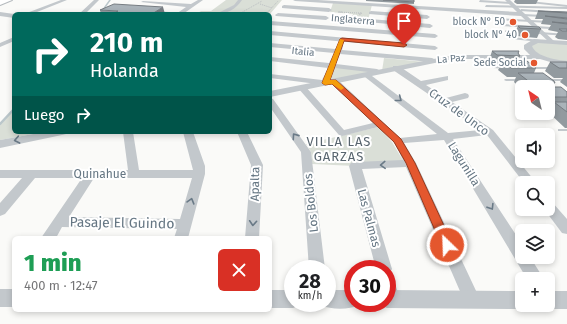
<!DOCTYPE html>
<html lang="es">
<meta charset="utf-8">
<style>
:root{--surface:#fff;--page:#f6f6f6;--text:#202124;--muted:#757577}
body{margin:0;font-family:"Fira Sans",sans-serif;background:var(--page);color:var(--text);height:100vh;display:flex;flex-direction:column;font-size:15px;white-space:nowrap}
*{box-sizing:border-box;margin:0}
p{font-size:13px;color:var(--muted)}
.icon{flex:none;width:22px;height:22px;fill:none;stroke:currentColor;stroke-width:2;stroke-linecap:round;stroke-linejoin:round}
.map{position:relative;flex:1;overflow:hidden}
.side{position:absolute;left:12px;top:236px;width:260px;height:76px;display:flex;flex-direction:column;background:var(--surface);border-radius:6px;box-shadow:0 2px 6px #0003}
.side>*{flex:none}
.guide{position:absolute;left:12px;top:12px;width:260px;height:122px;border-radius:6px;box-shadow:0 2px 6px #0003;background:#00695c;color:#fff;overflow:hidden}
.needle{width:26px;rotate:325deg}
.tools{position:absolute;left:515px;top:80px;display:grid;gap:8px}
.tools a{display:grid;place-items:center;width:40px;height:40px;border-radius:6px;background:var(--surface);box-shadow:0 2px 6px #0003;font-size:20px}
.speed{position:absolute;left:284px;top:260px;display:flex;gap:8px;font-size:20px;font-weight:700;text-align:center}
.speed>*{display:grid;place-content:center;width:52px;height:52px;border-radius:50%;background:var(--surface);box-shadow:0 2px 6px #0003;line-height:1}
.speed small{font-size:10px;font-weight:400}
.speed .limit{border:6px solid #d22;background:#fff;color:#111}
.pin{position:absolute;display:grid;place-items:center;width:34px;height:34px;color:#fff;margin:-41px -17px;border-radius:50% 50% 50% 0;rotate:-45deg;box-shadow:0 0 4px #0007}
.pin .icon{rotate:45deg}
.me{position:absolute;width:44px;margin:-22px;rotate:336deg;stroke-linejoin:round;filter:drop-shadow(0 0 3px #0008)}
.turn{display:flex;align-items:center;gap:14px;height:84px;padding:0 12px;font-size:18px}
.turn .icon{width:52px;height:52px;stroke-width:2.5}
.turn b{display:block;font-size:28px;line-height:34px}
.then{display:flex;align-items:center;height:38px;padding:0 12px;background:#0003;gap:8px;font-size:15px}
.round{display:grid;place-items:center;flex:none;width:42px;height:42px;border-radius:6px;background:var(--page)}
.overview{display:flex;align-items:center;justify-content:space-between;height:68px;padding:0 12px}
h1{font-size:24px;font-weight:800;line-height:30px;color:#1e9e55}
.map>svg:first-child{display:block}
.green{fill:#dadfd7}
.lines{fill:none;stroke-linecap:round;stroke-linejoin:round}
.stream-far1{stroke:#bbc7cb;stroke-width:1.5}
.stream{stroke:#bbc7cb;stroke-width:2.5}
.primary-casing{stroke:#b5babe;stroke-width:2}
.path{stroke:#bbbfc2;stroke-width:1;stroke-dasharray:1 1;stroke-linecap:butt}
.service{fill:#c3c8cc;fill-rule:evenodd}
.minor{fill:#c3c8cc;fill-rule:evenodd}
.tertiary{fill:#c3c8cc;fill-rule:evenodd}
.primary{fill:#fff;fill-rule:evenodd}
.wall{fill:#929a9f}
.shaded-wall{fill:#777d82}
.building{fill:#aab3b9;stroke:#777d82}
.oneway{stroke:#6a7a87}
.route{fill:#e4572e;stroke:#94391e}
.slow{fill:#f59e0b}
.poi-dot{fill:#e4572e;stroke:#fff;stroke-width:1.5}
.labels{text-anchor:middle;dominant-baseline:central;stroke-width:4;stroke-linejoin:round;paint-order:stroke}
.far-street-label{font-size:10px;fill:#657683;stroke:#fff}
.far-poi-label{font-size:10px;fill:#657683;stroke:#fff;text-anchor:end}
.street-label{font-size:12px;fill:#657683;stroke:#fff}
.neighbourhood-label{font-size:13px;letter-spacing:1px;fill:#57646e;stroke:#fff}
.near-street-label{font-size:14px;fill:#657683;stroke:#fff}
</style>
<div class="map">
<svg width="567" height="324" viewBox="0 0 567 324">
<rect width="100%" height="100%" fill="#fafaf8"/>
<!-- green -->
<path class="green" d="M226 0H282L270 14H196L201 11H211Z
M333 3 372 5 367 24 350 23 353 14 330 12Z
M539 42 567 44V63L544 57 530 49 532 43Z
M384 58 425 62 382 71Z
M333 67 378 72 328 82Z
M14 109V132H44L0 140V124Z
M378 127 392 142 404 162 355 166 312 164 311 152 306 144Z"/>
<g class="lines">
<!-- stream-far1 -->
<path class="stream-far1" d="M100 14 110 0"/>
<!-- stream -->
<path class="stream" d="M0 124 14 109"/>
<!-- primary casing -->
<g class="primary-casing">
<path id="primary" d="M0 0H12L0 5Z"/>
</g>
<!-- path -->
<path class="path" d="M260 4 272 8
M342 12H338L358 13
M244 13 250 14
M358 13H362L360 14Z
M239 14 262 1
M266 14 278 1
M359 19 360 14
M356 20H364"/>
<!-- service -->
<path class="service" d="M480 0 510 2 511 3 510 4 479 2Z
M486 5 567 7V9L485 7Z
M521 9 567 12V14L520 11Z
M523 14 543 15 544 16 543 17 522 16Z
M496 18 549 21 550 22 549 23 495 20Z
M502 24 567 28V30L501 26V24Z
M506 30 522 31 523 32 522 33 505 32V31Z
M540 32 567 34V36L539 34 538 33Z
M512 37 540 40 542 41 540 42 511 39V37Z
M492 66 506 67 508 68 506 69 493 68H492Z
M528 67H567V69H529L527 68Z
M505 79H522L524 80 522 81H506L504 80Z
M545 79H567V81H546L544 80Z
M519 94H522V96H519Z
M558 129H567V131H558Z"/>
<!-- minor -->
<path class="minor" d="M61 0H67L32 14H24Z
M94 0H99L85 14H79Z
M198 0H203L183 14H176L186 7 141 2 143 1 191 4Z
M238 0H242C236 9 227 14 216 14L234 5Z
M293 0H318L517 12 505 0H510L554 41 549 42 521 16 295 1Z
M520 0 567 5V7L522 2Z
M284 5 329 8 332 10 329 12 282 8V6Z
M150 11 169 12 172 14H148V12Z
M371 11 427 15 430 17 427 19 369 14V12Z
M0 12 14 14V18L0 16Z
M278 13 326 16 329 18 326 20 276 16 275 15Z
M370 19 430 24 433 26 430 28 368 22 367 21Z
M270 21 435 34 438 36 435 38 270 25Z
M270 31 435 46 438 48 435 50 270 35Z
M14 37V41L0 47V43Z
M270 43 335 49 338 45 340 44 343 46 342 50 432 58 436 60 432 62 340 54 336 64 377 69 381 71 377 73 335 68 329 83 325 85 270 78V74L322 80 328 68 270 61V57L329 63 334 53 270 47Z
M393 66H399L421 81 448 76V80L426 85 446 98 465 93 468 94 469 96 468 98 452 102 493 130 534 180 536 183H524L487 135 453 139 522 244V257H530L544 279H527L444 140 404 143 416 163 478 295 480 300 478 305 472 308 466 305 406 167 362 169 392 269 389 274 387 275V269H376L349 166 351 163 355 162 403 160 394 142 378 127 342 136 339 135 298 88 302 86H305L344 130 373 123 331 83 330 81 334 79H337L400 138 437 134 365 77 364 75 368 73 448 133 481 130 393 70Z
M270 98 273 99 311 152 325 269H309L301 152 270 107Z
M123 132H133L139 170H193L183 132H193L205 166V174L188 238H174L177 229 62 227 56 238H41L82 178H35L5 214 0 216V203L22 178H0V170H128ZM94 178H192L180 219 69 217Z
M237 132H247L263 165 259 238H245L251 165Z
M548 200 552 202 567 219V234L562 233 544 209H548Z
M387 275 393 277 400 299 398 304 392 307 386 303H387Z"/>
<!-- tertiary -->
<path class="tertiary" d="M534 39 567 41V45L538 43 532 46C536 57 557 60 567 61V67L540 59H454L270 97V91L454 55H530L524 49V45Z
M44 132H68L66 134 62 135 0 148V140Z
M0 289H14V307H0Z
M270 290H293V303H301L300 305 293 308H270Z
M327 290H353V303H361L360 305C348 310 332 310 320 305L319 303H327Z
M387 290 522 291V305H529L522 309 387 308 380 305 379 303H387Z
M548 291H567V309H548L541 306V305H548Z"/>
<!-- primary -->
<use href="#primary" class="primary"/>
</g>
<!-- wall -->
<path class="wall" d="M366 0H414V4L366 1Z
M515 0H538L536 4H517L514 2Z
M100 10 165 14H101Z
M538 11 567 12V40L558 39 555 37 558 32 548 30 551 25 541 24 543 19H535Z
M518 26 541 29 537 38 516 36 514 34Z
M492 51H519L518 54 520 56 518 60 536 68 534 73 553 87 567 92V128H565L548 112 551 108H548V87H522V90L514 82 516 77H507L498 70 501 65H493L489 60Z
M550 62H567V87L560 82 563 78H554L545 71Z"/>
<!-- shaded-wall -->
<path class="shaded-wall" d="M163 7 165 14H152Z"/>
<!-- building -->
<path class="building" d="M383 0H414V2Z
M114 4 163 7 152 14H113L118 11 100 10Z
M538 11 567 12V13Z
M545 16 567 18V19Z
M552 22 567 23V24Z
M518 26 539 27 541 29 520 28Z
M559 29H567V31H562Z
M492 51H519L518 53 520 56 497 55Z
M503 60 527 61 536 68H511Z
M550 62H567V68H559Z
M518 73H543L554 81 555 83 552 84 553 87H561L567 92V97H554L553 101 548 97V87H536Z
M554 102H567V112Z"/>
<!-- one-way arrows -->
<defs><path id="oneway-chevron" d="M-2-3.5L2.5 0L-2 3.5" fill="none" stroke-width="1.6" stroke-linecap="round" stroke-linejoin="round"/></defs>
<g class="oneway">
<use href="#oneway-chevron" transform="translate(399 99) rotate(38)"/>
<use href="#oneway-chevron" transform="translate(295 136) rotate(-125)"/>
<use href="#oneway-chevron" transform="translate(17 140) rotate(169)"/>
<use href="#oneway-chevron" transform="translate(383 165) rotate(177)"/>
<use href="#oneway-chevron" transform="translate(191 201) rotate(-74)"/>
<use href="#oneway-chevron" transform="translate(491 207) rotate(58)"/>
<use href="#oneway-chevron" transform="translate(253 223) rotate(94)"/>
</g>
<!-- route -->
<path class="route" d="M342 38 404 43 407 45 404 47 344 41 330 80H336L401 139 415 163 453 245 451 249 447 250 443 249 406 163 394 142 332 84 325 85 322 83 340 39Z"/>
<!-- slow -->
<path class="slow" d="M340 39 344 40 330 80H336L344 88 341 90 332 84 325 85 322 83Z"/>
<!-- markers -->
<g class="poi-dot">
<circle cx="513" cy="22" r="4"/>
<circle cx="525" cy="35" r="4"/>
<circle cx="534" cy="63" r="4"/>
</g>
<g class="labels">
<!-- far-street labels -->
<g class="far-street-label">
<text transform="translate(353 20) rotate(5)">Inglaterra</text>
<text transform="translate(303 52) rotate(6)">Italia</text>
<text transform="translate(451 59) rotate(-5)">La Paz</text>
</g>
<!-- far-poi labels -->
<g class="far-poi-label">
<text x="505" y="22">block N° 50</text>
<text x="517" y="35">block N° 40</text>
<text x="526" y="63">Sede Social</text>
</g>
<!-- street labels -->
<g class="street-label">
<text transform="translate(459 112) rotate(36)">Cruz de Unco</text>
<text transform="translate(464 164) rotate(58)">Lagunilla</text>
<text x="100" y="174">Quinahue</text>
<text transform="translate(255 184) rotate(-89)">Apalta</text>
<text transform="translate(311 203) rotate(-96)">Los Boldos</text>
<text transform="translate(369 218) rotate(75)">Las Palmas</text>
</g>
<!-- neighbourhood labels -->
<g class="neighbourhood-label">
<text x="339" y="141">VILLA LAS<tspan x="339" dy="15">GARZAS</tspan></text>
</g>
<!-- near-street labels -->
<g class="near-street-label">
<text transform="translate(122 223) rotate(1)">Pasaje El Guindo</text>
</g>
</g>
</svg>
<div class="tools">
<a><svg class="needle" viewBox="-14 -14 28 28"><path d="M0-13l5 13h-10z" fill="#e53935"/><path d="M0 13l5-13h-10z" fill="#757577"/></svg></a>
<a><svg class="icon" aria-label="sound" viewBox="0 0 24 24"><path d="M4 9h4l5-4v14l-5-4H4zM17 9q2 3 0 6"/></svg></a>
<a><svg class="icon" aria-label="search" viewBox="0 0 24 24"><circle cx="10" cy="10" r="6"/><path d="M15 15l6 6"/></svg></a>
<a><svg class="icon" aria-label="layers" viewBox="0 0 24 24"><path d="M12 4l9 5-9 5-9-5zM3 14l9 5 9-5"/></svg></a>
<a>+</a>
</div>
<div class="speed"><div>28<small>km/h</small></div><div class="limit">30</div></div>
<div class="pin" style="left:404px;top:45px;background:#d93025"><svg class="icon" aria-label="arrive" viewBox="0 0 24 24"><path d="M6 21V4h12l-3 4 3 4H6"/></svg></div>
<svg class="me" style="left:447px;top:245px" viewBox="-20 -20 40 40"><circle r="17" fill="#e4572e" stroke="#fff" stroke-width="3"/><path d="M0-11L8 9 0 5-8 9z" fill="#fff"/></svg>
<div class="guide">
<div class="turn"><svg class="icon" aria-label="right" viewBox="0 0 24 24"><path d="M7 20v-9h11M14 6l5 5-5 5"/></svg><div><b>210 m</b>Holanda</div></div>
<div class="then">Luego<svg class="icon" aria-label="right" viewBox="0 0 24 24"><path d="M7 20v-9h11M14 6l5 5-5 5"/></svg></div>
</div>
<section class="side">
<div class="overview"><div><h1>1 min</h1><p>400 m · 12:47</p></div><a class="round" style="background:#d93025;color:#fff"><svg class="icon" aria-label="close" viewBox="0 0 24 24"><path d="M6 6l12 12M18 6L6 18"/></svg></a></div>
</section>
</div>
